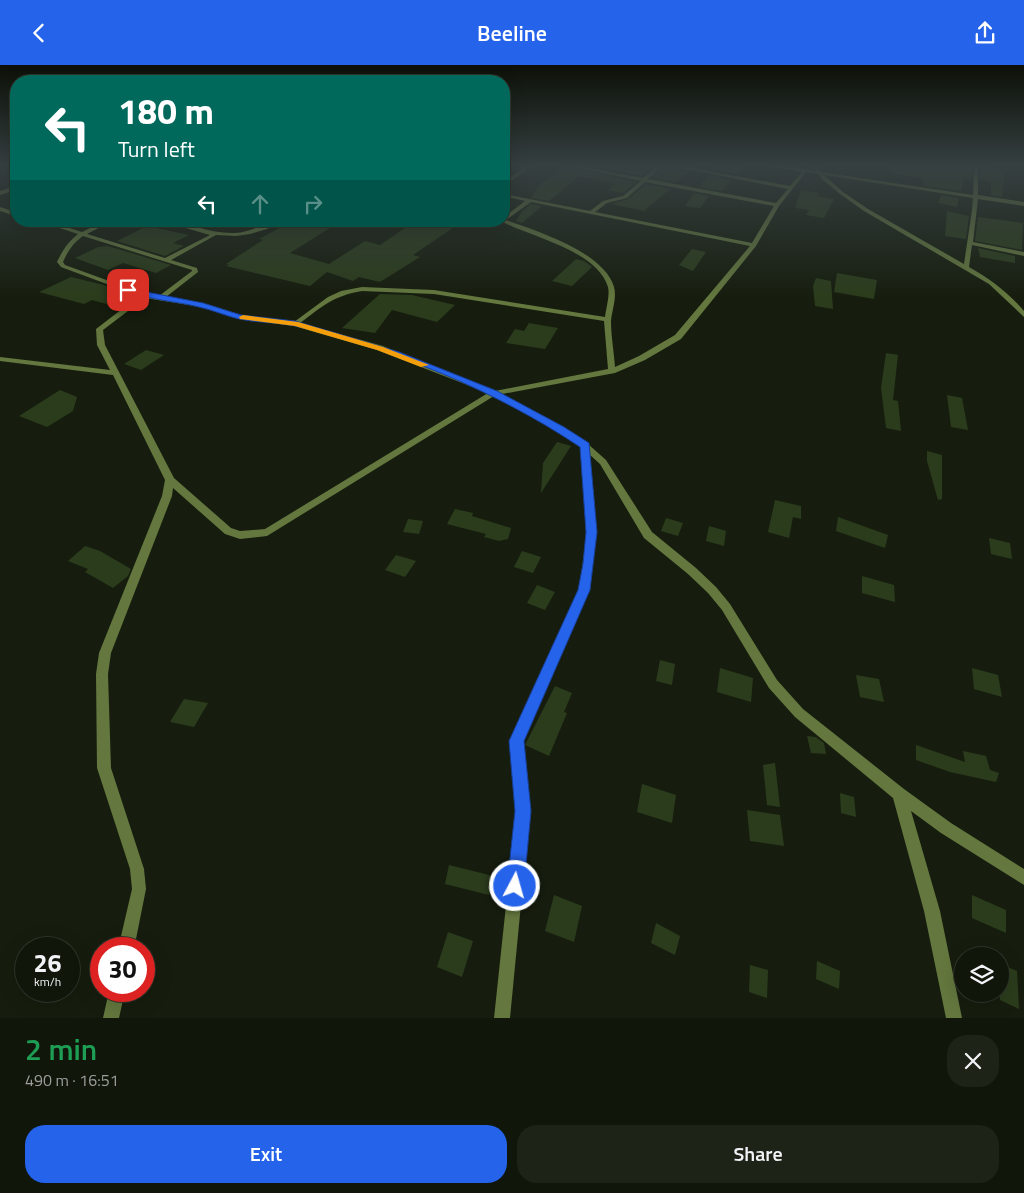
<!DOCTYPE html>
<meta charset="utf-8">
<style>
:root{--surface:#10160a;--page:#1e2318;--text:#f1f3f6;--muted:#9c9f9c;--line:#30352b;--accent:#2563eb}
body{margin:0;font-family:"Titillium Web",sans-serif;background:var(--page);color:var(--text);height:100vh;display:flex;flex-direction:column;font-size:19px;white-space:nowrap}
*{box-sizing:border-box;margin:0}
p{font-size:16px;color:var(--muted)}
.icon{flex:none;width:28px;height:28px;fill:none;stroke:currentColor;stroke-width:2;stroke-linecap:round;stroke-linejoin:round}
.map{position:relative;height:953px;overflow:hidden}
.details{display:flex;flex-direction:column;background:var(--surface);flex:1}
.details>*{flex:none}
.banner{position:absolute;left:10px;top:10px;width:500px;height:152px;border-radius:20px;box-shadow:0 5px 20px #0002,0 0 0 1px var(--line);background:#00695c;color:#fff;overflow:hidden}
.tools{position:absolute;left:954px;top:882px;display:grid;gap:10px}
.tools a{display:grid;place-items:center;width:55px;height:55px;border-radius:50%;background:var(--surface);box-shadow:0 5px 20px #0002,0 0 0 1px var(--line);font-size:25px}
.speed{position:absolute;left:15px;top:872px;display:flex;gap:10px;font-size:25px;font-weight:700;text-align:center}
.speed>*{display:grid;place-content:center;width:65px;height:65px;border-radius:50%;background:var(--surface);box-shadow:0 5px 20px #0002,0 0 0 1px var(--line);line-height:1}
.speed small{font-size:12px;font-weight:400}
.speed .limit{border:8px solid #d22;background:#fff;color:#111}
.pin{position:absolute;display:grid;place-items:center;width:42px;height:42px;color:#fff;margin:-21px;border-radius:10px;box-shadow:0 2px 8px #0006}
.me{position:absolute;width:55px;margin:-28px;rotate:6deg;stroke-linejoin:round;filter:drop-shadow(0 0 4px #0008)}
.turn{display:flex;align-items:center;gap:18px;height:105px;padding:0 25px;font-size:22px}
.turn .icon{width:65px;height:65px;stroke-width:2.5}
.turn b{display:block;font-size:35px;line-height:42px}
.lanes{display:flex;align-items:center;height:48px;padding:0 25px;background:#0003;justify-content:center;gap:25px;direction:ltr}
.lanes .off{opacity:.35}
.round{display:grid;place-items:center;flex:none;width:52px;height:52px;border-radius:20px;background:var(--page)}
.summary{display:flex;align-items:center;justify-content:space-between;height:85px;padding:0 25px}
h1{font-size:30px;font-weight:600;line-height:38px;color:#1e9e55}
.primary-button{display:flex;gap:10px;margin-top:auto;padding:10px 25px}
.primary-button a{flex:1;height:58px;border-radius:20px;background:var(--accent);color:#fff;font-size:20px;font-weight:600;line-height:58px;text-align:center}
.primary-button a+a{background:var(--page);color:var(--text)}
header{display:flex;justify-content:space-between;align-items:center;height:65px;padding:0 25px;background:var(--accent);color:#fff;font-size:22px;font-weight:600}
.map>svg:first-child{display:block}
.building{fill:#2b3c1c}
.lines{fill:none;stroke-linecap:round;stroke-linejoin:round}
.street{fill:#63773e;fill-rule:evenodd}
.route{fill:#2563eb;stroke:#184099}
.slow{fill:#f59e0b}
</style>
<header><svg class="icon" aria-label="back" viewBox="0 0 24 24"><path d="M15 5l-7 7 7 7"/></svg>Beeline<svg class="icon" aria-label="share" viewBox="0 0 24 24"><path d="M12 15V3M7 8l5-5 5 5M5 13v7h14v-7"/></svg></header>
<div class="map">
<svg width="1024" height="953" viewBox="0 0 1024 953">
<rect width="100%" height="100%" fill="#161d0e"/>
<!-- building -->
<path class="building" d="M560 101H567L637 117 620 130 622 128 608 125 616 119 579 111 549 136 531 133 539 120 560 105Z
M589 101H654L642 111Z
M664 101H669L689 107 677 117 652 113Z
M715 101H744L737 109 712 105Z
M892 101H972V114L964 113 961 126 924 121 923 114 892 108Z
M980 101 1005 104 1002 132 991 130V116L980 115Z
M708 110 732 115 722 126 699 122Z
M646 119 670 124 644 146 611 139 628 134Z
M801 125 819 128 818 131 834 134 824 153 806 150 809 145 795 143Z
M694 128 709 131 700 143 685 141Z
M941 130 959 133 957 142 938 138Z
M531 139 542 141 522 158 516 156 523 145Z
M947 146 969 151 966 174 945 171Z
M978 152 1023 158 1022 185 975 176Z
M292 156 309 161 310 156H341L290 188 329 199 365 176 380 180 415 156H463L413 190 420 192 380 217 359 212 353 216 327 207 310 221 226 201 229 199H226L263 175 259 174Z
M147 161 189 170 173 178 184 181 165 191 117 176Z
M108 181 171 200 156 208 123 198 108 205 75 193 98 182Z
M978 183 1015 191V198L980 192Z
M692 184 706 187 693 206 679 200Z
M576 194 584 196 592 202 572 221 552 216Z
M837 208 877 215 874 234 834 227Z
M71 212 104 220 130 230 110 240 92 235 84 239 39 227Z
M816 213 831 216 833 244 815 241 813 221Z
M380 229 412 230 455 240 437 257 392 245 375 268 342 263Z
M529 258 558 263 545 284 506 278 515 264 524 266Z
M146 285 164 290 141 305 124 299Z
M886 288 898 290 893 335 898 336 901 366 886 363 881 323Z
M60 325 77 332 73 346 47 362 19 351Z
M947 330 962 333 968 365 951 362Z
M557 377 571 381 541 428 543 398Z
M927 386 942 390V434L938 435 927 396Z
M775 435 801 441V454L793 452 789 473 768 467Z
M455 444 473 448 472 451 511 463 508 474 499 476 484 472 486 469 447 459Z
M838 452 888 470 885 483 836 466Z
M666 453 683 458 678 471 661 466Z
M408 454 423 456 419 469 403 467Z
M709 461 726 466 724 481 706 476Z
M989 473 1010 478 1012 494 991 489Z
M85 481 100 486 131 504 128 511 113 523 85 507 88 504 68 496Z
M522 486 541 492 533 508 514 502Z
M396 490 416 496 405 512 385 505Z
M862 511 894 520 895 537 862 528Z
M537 520 555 527 545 545 527 538Z
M660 595 675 599 672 620 656 616Z
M720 603 753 613 751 637 717 627Z
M972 603 998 610 1002 632 974 624Z
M856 610 879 614 884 637 860 632Z
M555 621 572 628 564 647 567 648 549 691 525 680Z
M184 634 208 638 194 662 170 657Z
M807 671 816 672 824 678 826 689 811 688Z
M916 680 965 697 963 686 986 691 990 705 999 708 996 717 950 707 916 695Z
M775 698 780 742 767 740 763 700Z
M642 719 676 730 672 758 637 747Z
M840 728 854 732 856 752 841 748Z
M747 745 780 750 784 781 750 776Z
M449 800 493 811 489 830 445 819Z
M554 830 582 841 574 877 545 866Z
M972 830 1006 845V868L972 853Z
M656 858 680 871 675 890 651 878Z
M448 867 473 876 462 912 437 902Z
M817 896 840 906 839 924 816 914Z
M1000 899 1017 906 1019 944 1000 935Z
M750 900 768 905 767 933 749 927Z"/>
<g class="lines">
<!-- street -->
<path class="street" d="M525 101H529L525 107 504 120V117Z
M569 101H579L643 113 657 101H662L648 114 776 138 788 124 671 101H681L790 121 802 107 771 101H782L816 106 813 101H817L821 107 973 130 974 101H978V130L1024 137V141L978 134 973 177 1024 187V191L972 180 969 202C990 214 1008 227 1024 246V252L989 219 864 146 840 129 822 114 818 109 806 107 779 141 756 181 681 274 645 295 615 308 502 329 563 362 588 379 606 395 652 467 696 503 716 522 730 539 777 615 803 644 904 724 951 758 1024 804V820L941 768 911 746 940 846 962 953H946L924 846 893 733 795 652 769 623 722 545 708 528 688 509 644 473 600 399 590 390 597 467 589 525 522 676 530 746 510 953H494L516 746 510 676 579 525 587 467 581 382 557 366 494 331 267 471 240 474 225 469 173 423 172 431 111 588 108 609 111 703 144 804 146 824 134 884H118L132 824 130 804 97 703 96 609 99 588 162 431 165 415 113 310 0 296V292L110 305 97 280 96 264 139 231 61 202 57 197C62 186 68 177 78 169L38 156H47L82 167 104 156H112L87 169 165 193 210 170 161 156C186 156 209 169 235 168 252 167 267 156 284 156L267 164 250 169 236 171 216 170 171 195 197 203 198 207 166 232 203 238 241 250 294 257 328 232 341 226 362 222 434 225 605 252C606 243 610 231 608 222 597 185 530 172 501 156H504V152L525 136 504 131V129L590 146 603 136 623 131 641 116ZM824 110 973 133 972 145 964 199 868 144 843 127ZM645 117 774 141 752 178 595 147 607 138 627 133ZM531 137 750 181 675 270 639 291 615 302C614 287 611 271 611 256 612 245 617 233 614 222 604 187 537 166 506 155ZM83 171 192 205V206L159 231 145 229 65 200 63 197C68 186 73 178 83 171ZM362 226 434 229 604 256 608 304 495 326 383 281 300 258C323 241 333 231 362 226ZM145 233 202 242 240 254 294 261 377 285 488 328 265 464 240 466 231 463 174 413 105 280 103 265Z
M16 121V125L0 130V126Z
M0 142 16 147V151L0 146Z
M109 926H125L119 953H103Z"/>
</g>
<!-- sky -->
<linearGradient id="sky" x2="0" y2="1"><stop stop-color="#0c1008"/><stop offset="0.43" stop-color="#364041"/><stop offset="1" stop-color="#364041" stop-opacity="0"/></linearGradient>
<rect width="1024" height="234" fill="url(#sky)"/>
<!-- route -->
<path class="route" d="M126 223 203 238 241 250 295 256 399 287 497 326 564 362 589 378 597 467 590 525 524 676 531 746 524 821 521 827 515 829 509 827 507 821 515 746 509 676 578 525 583 499 586 467 580 382C495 325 395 285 296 261 277 257 258 258 239 254 226 251 213 245 199 242 175 236 149 235 126 226Z"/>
<!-- slow -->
<path class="slow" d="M243 250 298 257 383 282 429 300 421 302 377 285 295 261 240 254 239 252Z"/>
</svg>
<div class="tools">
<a><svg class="icon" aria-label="layers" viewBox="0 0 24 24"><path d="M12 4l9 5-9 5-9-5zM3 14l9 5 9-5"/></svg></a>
</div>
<div class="speed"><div>26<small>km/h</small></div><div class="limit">30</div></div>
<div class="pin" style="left:128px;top:225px;background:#d93025"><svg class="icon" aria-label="arrive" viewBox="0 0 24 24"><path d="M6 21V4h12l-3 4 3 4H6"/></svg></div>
<svg class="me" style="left:515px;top:821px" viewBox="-20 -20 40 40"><circle r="17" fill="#2563eb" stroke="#fff" stroke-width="3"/><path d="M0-11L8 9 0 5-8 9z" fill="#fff"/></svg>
<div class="banner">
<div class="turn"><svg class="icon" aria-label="left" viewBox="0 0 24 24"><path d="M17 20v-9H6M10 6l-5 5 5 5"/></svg><div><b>180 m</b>Turn left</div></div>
<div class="lanes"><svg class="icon" aria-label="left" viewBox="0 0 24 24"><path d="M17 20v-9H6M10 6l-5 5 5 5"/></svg><svg class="icon off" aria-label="ahead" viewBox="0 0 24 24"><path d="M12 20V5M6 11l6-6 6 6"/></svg><svg class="icon off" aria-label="right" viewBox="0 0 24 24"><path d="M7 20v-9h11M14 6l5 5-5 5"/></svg></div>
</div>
</div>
<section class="details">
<div class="summary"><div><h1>2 min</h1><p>490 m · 16:51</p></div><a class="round"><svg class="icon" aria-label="close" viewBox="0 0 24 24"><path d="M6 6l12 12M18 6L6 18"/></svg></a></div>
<div class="primary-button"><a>Exit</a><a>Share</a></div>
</section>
